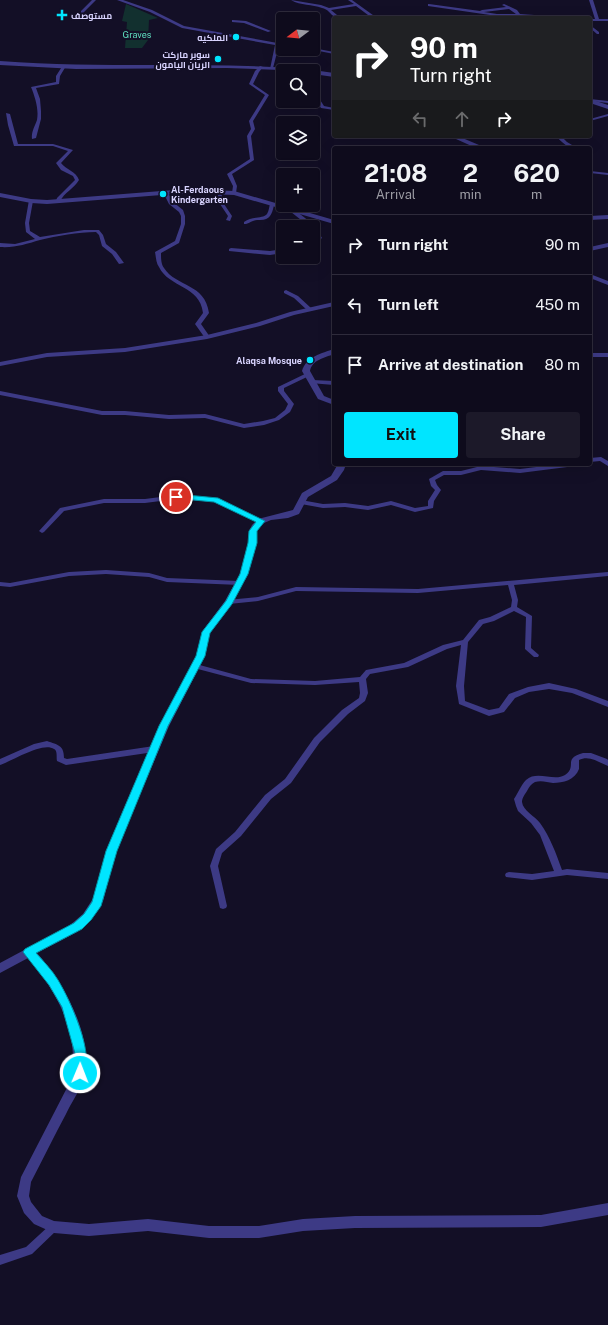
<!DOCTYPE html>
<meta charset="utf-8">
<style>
:root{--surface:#0e0b1c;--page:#1c1929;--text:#f1f3f6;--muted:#9b9ba3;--line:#2e2b3b;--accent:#00e5ff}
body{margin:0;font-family:"Public Sans",Cairo,sans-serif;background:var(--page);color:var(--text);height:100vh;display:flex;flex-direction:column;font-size:15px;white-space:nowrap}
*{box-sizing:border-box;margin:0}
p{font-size:13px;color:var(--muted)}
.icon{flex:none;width:22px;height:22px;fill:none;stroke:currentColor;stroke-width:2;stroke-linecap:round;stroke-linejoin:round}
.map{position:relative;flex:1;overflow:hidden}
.drawer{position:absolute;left:332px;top:146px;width:260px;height:320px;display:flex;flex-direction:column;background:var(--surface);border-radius:4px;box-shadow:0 4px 16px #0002,0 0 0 1px var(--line)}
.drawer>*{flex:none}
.top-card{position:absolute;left:332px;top:16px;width:260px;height:122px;border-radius:4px;box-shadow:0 4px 16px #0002,0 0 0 1px var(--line);background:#202124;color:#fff;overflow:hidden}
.needle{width:26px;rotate:254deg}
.buttons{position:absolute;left:276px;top:12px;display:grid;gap:8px}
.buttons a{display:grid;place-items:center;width:44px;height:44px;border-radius:4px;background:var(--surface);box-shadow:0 4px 16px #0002,0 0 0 1px var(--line);font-size:20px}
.pin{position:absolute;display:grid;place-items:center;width:34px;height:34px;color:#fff;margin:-17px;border:2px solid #fff;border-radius:50%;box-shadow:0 1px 4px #0007}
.me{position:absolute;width:44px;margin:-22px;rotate:1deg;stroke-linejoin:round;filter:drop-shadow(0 0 3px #0008)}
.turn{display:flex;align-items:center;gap:14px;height:84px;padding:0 12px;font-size:18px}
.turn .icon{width:52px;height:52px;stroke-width:2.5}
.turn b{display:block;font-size:28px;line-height:34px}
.lanes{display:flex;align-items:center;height:38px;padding:0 12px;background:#0003;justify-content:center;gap:20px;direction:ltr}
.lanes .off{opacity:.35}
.eta{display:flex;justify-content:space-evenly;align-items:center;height:68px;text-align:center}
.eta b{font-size:24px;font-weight:700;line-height:28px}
.primary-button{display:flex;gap:8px;margin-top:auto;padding:8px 12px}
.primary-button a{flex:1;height:46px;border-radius:4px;background:var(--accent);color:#111;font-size:16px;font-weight:700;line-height:46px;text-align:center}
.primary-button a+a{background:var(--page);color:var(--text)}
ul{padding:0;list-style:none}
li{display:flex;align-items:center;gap:12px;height:60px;padding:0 12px;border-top:1px solid var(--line)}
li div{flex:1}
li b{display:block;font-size:15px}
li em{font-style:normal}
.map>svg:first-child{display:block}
.green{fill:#12302f}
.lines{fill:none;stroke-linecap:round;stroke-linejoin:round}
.minor{fill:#3d3a85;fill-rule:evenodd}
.tertiary{fill:#3d3a85;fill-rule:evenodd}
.route{fill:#00e5ff;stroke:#0095a6}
.poi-dot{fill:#00e5ff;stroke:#130f26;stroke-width:1.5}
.labels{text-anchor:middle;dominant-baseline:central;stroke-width:4;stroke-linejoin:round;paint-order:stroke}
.far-poi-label{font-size:9px;font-weight:bold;fill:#d9d4ff;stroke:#130f26;text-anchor:end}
.far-park-label{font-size:9px;fill:#5fe0c0;stroke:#130f26}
</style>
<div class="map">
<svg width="608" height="1325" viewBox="0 0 608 1325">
<rect width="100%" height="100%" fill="#130f26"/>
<!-- green -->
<path class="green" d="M126 4 158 18 149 20 148 40 142 48H125L127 22 122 21Z"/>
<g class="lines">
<!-- minor -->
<path class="minor" d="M92 0H96L83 13H81V11Z
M117 0H123L152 10 184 26 283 44V46L279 45 273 68 270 69 275 45 182 28 150 12Z
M291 0 321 5 329 8 354 4 348 0H352L377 18H372L356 6 331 10 337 15 345 18C328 18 333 11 322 8 312 4 301 6 291 0Z
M589 0H593L599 19H608V21H590V19H595Z
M429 4 480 11 482 10 506 7 502 5 504 4 517 10 520 14 563 17 565 18 521 16 520 18H516L517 16H497L428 6V4ZM509 9 516 14H497L484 12Z
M233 20 246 21 271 31 268 32 244 23 232 22V20Z
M590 25 599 32V34H597L590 28Z
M313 48 334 52V54L309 49Z
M63 65 66 66 60 76 59 84 36 88 40 99 41 111V119L36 138 32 139C31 132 35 126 37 120 39 109 35 97 31 87L56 82V76Z
M260 66 263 67 259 72 253 84 269 95 253 121 255 129 251 136 254 160 232 174 237 186 236 193 234 194 232 193 233 186 227 174 250 159 247 136 251 129 249 121 265 95 249 84 255 71Z
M313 92H315L324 106 334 108V110L321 108 313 96Z
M590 99 608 101V103L590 101Z
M6 113 10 114 18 144H53L73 150 61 163C66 170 76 171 79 180 74 189 64 192 60 202L56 201 57 198 75 180 73 176 61 170 56 163 68 151 53 146H14L8 125Z
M608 114V116L590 121V119Z
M556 136H561L567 142 577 148C568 148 562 143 556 136Z
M456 137H460L479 145 481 148H476L456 139Z
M411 146H415L418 148H412Z
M590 171 608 173V175L590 173Z
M163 191H167L173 202 183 210 185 216V224L179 243 161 253C161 258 161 264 164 268 176 287 205 283 209 313L201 324 210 337 209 338H205L195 324 203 313C200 285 169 288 159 267 156 263 156 257 155 252L175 241 181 224V216L179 212 169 204 163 192Z
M217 191 221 192 224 204 232 216 230 221 226 220 228 216 220 204Z
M29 200 33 201 29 223 30 231 40 237 84 230H99L103 235 106 244 116 252 124 263 119 264 112 254 102 246 99 235 96 232C78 232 57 236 40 240 26 244 15 248 0 247V243L15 244 35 239 26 232 25 223Z
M270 204 274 205C272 214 270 220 260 220 258 220 255 220 253 221 249 222 249 224 244 224V222C252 216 263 219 267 214 269 211 269 207 270 204Z
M291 210H295L315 226 322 238 313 245V241L317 238 313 232V227H310L291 212Z
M231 248 270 251 283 249V253L270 255 229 251V249Z
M590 274 608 281V285L590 278Z
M286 290 298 296 311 308V310H307L294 298 284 293V291Z
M590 353H608V357H590Z
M307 373 309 374V376L284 388V391L294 404 290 412 279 420 264 425 244 428 205 418 169 419 125 415H102L0 395V391L102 411H125L169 415 205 414 244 424 263 421 275 418 285 410 288 404 278 391V387Z
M312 380 334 381V385L310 383 309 382Z
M601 457 608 461V466L600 461 590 462V458Z
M561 464H578L575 466 520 473 481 470 461 475H444L435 480 437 485 441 490 434 501 433 508 415 512 391 505 368 510 345 507 323 508 301 504 298 502 301 500 323 504 345 503 368 506 391 501 415 508 428 506V501L435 490 431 486 429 479 443 471H461L481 466 520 469Z
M176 495 217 499 264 521 263 522H259L214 502 176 499 145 503H104L64 511 44 532 42 533 39 531 60 508 104 499H145Z
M106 570 149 573 167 578 240 581 243 583 240 585 167 582 149 577 106 574 69 576 10 587 0 586V582L10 583 69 572Z
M608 572V576L514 585 518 600 517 607 532 616 531 648 539 655 538 657H534L525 649 526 617 514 611 494 621 483 624 468 642 464 686 465 701 489 710 499 708 509 694 528 687 549 683 576 689 608 701V707L572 693 549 689 529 692 515 698 504 712 489 716 459 704 456 686 461 645 447 649 408 667 370 674 366 679 368 693 365 701 348 714 320 742 291 783 271 799 241 836 222 853 218 866 227 906 226 908 223 909 220 908 210 866 216 849 235 832 265 795 285 779 314 738 342 710 359 698 360 693 359 682 315 685 251 683 194 668 192 666 194 664H196L251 679 315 681 360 677 366 670 404 663 443 645 463 640 479 620 490 617 511 607 512 600 508 585 418 593 296 591 258 601 229 604 226 602 227 600 258 597 296 587 418 589Z
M47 741C58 745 64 745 64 758L67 759 154 746 157 747 158 749 157 751 154 752 66 765 57 761C56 758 58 751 54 749 43 741 12 761 0 765V759L34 744Z
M583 753H591L607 759 608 760V766C598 762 589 755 579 760 579 763 579 767 579 769 575 780 563 783 553 783 547 782 541 780 535 782 531 784 529 787 527 791 525 794 522 798 522 802 523 811 535 816 540 823 550 837 556 853 562 870L567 869 608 873V879L567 875 532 880 506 877 505 875 506 873 509 872 532 874 554 871 540 835 531 823 518 811 516 806 514 799C518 793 521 785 526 780 537 770 554 782 565 775 578 766 562 759 583 753Z
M54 1222 57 1224 59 1227 57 1230 32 1254 0 1265V1255L26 1247 51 1224Z"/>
<!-- tertiary -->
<path class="tertiary" d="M0 61C101 69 202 61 303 69L306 71 227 68 76 69 0 65Z
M313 70 334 73V77L313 74V71H311Z
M590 99 608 105V109L590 103Z
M187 189 234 191 334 220V224L234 195 187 193 47 204 31 203 0 197V193L31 199 47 200Z
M608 215V219L590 220V216Z
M608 243V247L590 251V247Z
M334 302V306L294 315 260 326 207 339 125 352 47 357 0 366V362L47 353 125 348 207 335 256 323 290 312Z
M334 349V354C324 358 312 360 310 371L324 396 334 400V405L318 399 302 371C306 357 322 353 334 349Z
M338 464H346L344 470 337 480 308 497 299 514 288 518 271 520 264 523 259 526 257 531V543L248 574 232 604 210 633 205 656 169 726 116 851 103 901 91 920 77 932 37 953C64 983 96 1040 83 1081 79 1092 71 1103 66 1114 54 1136 43 1159 31 1182L29 1196 31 1202 42 1216 54 1221 89 1224 148 1219 209 1226H259L303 1219 355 1216 541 1215 608 1203V1215L541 1227 355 1228 303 1231 259 1238H209L148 1231 89 1236 54 1233 34 1224 24 1213 17 1196 21 1177 71 1080C80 1035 58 992 28 958L0 973V963L69 926 83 914 94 897 106 851 159 726 197 656 202 632 225 601 240 574 249 543V531L252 525 258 519 293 510 302 493 331 476Z"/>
</g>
<!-- route -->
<path class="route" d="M176 494 218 498 265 521 257 531V543L248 574 232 604 210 633 205 656 168 726 117 851 101 906 91 920 82 929 36 953C44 962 52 970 58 980 70 1000 95 1054 84 1077L80 1078 76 1077 74 1073 76 1057 62 1007 49 985 23 952 25 949 74 923 84 914 92 902 106 851 159 726 196 656 202 632 226 601 240 574 248 543 249 531 256 522 214 502 173 498V495Z"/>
<!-- markers -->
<g class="poi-dot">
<path d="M60 9h4v4h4v4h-4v4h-4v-4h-4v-4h4z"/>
<circle cx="236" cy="37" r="4"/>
<circle cx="218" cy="59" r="4"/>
<circle cx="163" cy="194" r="4"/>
<circle cx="310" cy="360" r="4"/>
</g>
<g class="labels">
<!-- far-poi labels -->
<g class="far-poi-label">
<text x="71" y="15" text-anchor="start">مستوصف</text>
<text x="228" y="37">الملكيه</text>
<text x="210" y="54">سوبر ماركت<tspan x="210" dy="10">الريان اليامون</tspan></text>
<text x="171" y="189" text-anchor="start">Al-Ferdaous<tspan x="171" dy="10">Kindergarten</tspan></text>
<text x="302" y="360">Alaqsa Mosque</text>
</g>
<!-- far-park labels -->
<g class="far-park-label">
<text x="137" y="34">Graves</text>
</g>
</g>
</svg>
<div class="buttons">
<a><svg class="needle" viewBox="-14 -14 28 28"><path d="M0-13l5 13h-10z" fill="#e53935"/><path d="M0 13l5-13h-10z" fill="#9b9ba3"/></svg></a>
<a><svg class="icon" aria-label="search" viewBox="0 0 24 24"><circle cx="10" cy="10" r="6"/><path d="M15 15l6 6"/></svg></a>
<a><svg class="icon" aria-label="layers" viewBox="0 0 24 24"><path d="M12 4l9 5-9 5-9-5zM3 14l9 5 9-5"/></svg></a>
<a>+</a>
<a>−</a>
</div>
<div class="pin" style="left:176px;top:497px;background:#d93025"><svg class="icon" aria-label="arrive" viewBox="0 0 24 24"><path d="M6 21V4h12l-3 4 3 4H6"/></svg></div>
<svg class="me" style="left:80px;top:1073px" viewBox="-20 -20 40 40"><circle r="17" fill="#00e5ff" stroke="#fff" stroke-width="3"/><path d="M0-11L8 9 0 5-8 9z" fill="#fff"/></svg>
<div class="top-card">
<div class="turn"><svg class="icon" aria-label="right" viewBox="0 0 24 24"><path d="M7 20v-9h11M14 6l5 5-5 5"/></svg><div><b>90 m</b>Turn right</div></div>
<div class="lanes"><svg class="icon off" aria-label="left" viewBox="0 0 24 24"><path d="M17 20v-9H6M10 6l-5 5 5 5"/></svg><svg class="icon off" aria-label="ahead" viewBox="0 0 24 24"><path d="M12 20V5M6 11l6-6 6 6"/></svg><svg class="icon" aria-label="right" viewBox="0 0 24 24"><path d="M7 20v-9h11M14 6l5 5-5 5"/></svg></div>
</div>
<section class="drawer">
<div class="eta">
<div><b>21:08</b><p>Arrival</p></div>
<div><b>2</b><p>min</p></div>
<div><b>620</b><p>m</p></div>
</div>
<ul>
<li><svg class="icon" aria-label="right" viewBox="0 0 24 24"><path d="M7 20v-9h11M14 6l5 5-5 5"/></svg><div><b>Turn right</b></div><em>90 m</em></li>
<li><svg class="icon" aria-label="left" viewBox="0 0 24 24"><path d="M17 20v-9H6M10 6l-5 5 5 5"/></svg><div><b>Turn left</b></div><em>450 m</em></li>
<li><svg class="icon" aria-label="arrive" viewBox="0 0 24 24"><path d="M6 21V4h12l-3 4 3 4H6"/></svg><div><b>Arrive at destination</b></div><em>80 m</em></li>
</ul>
<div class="primary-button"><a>Exit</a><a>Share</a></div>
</section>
</div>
